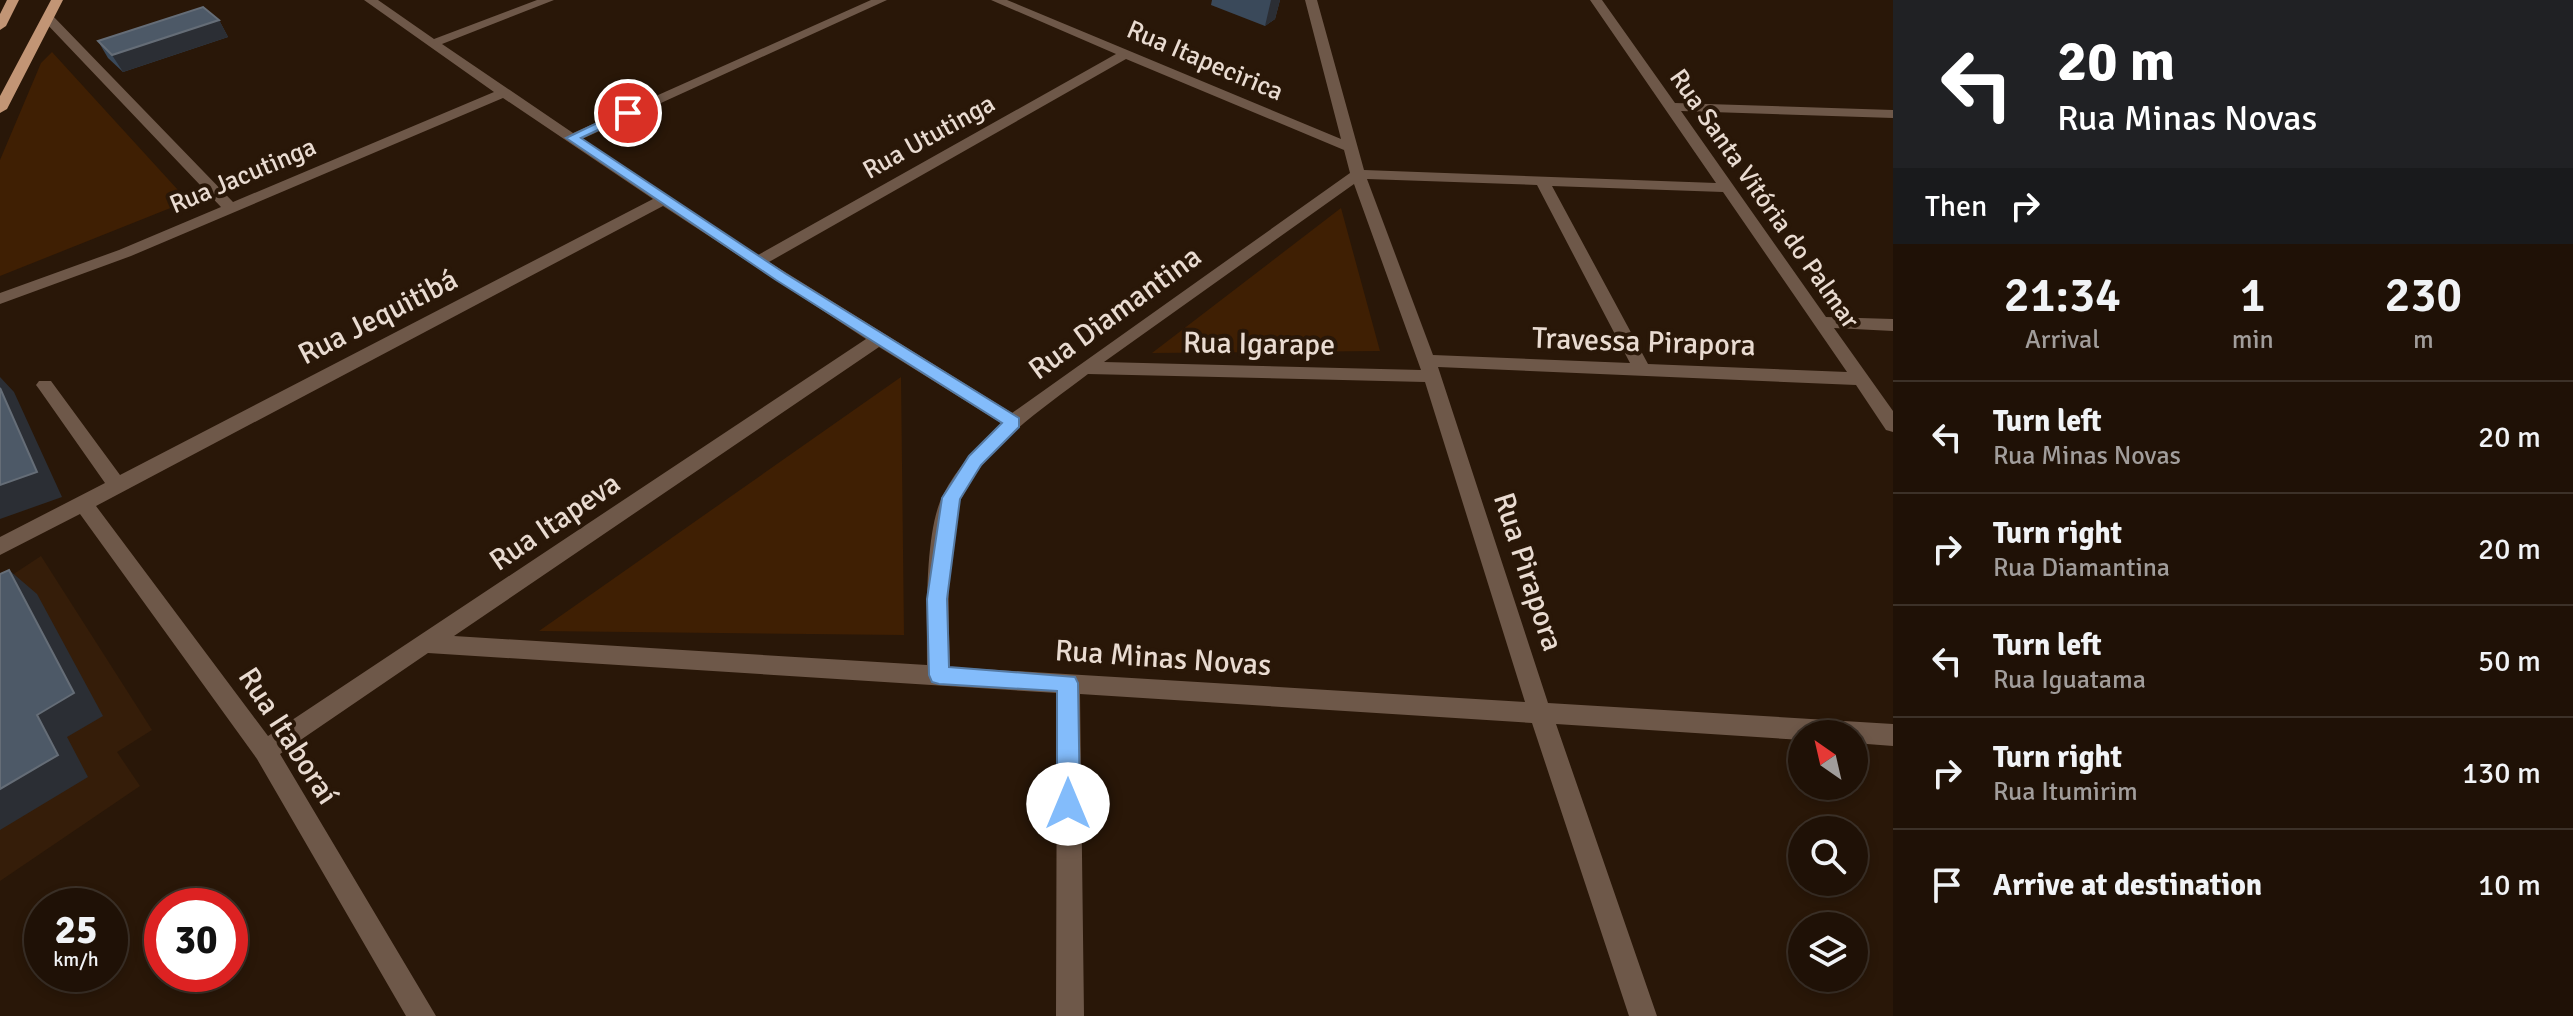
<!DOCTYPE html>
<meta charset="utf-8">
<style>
:root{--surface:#1f1106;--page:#271a10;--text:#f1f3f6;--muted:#a19d9b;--line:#3c3128}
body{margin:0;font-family:Signika,sans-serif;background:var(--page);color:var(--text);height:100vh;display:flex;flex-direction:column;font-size:30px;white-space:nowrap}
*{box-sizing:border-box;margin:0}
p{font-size:26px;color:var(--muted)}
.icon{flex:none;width:44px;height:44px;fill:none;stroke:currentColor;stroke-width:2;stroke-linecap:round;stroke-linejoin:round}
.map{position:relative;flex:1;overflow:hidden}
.sheet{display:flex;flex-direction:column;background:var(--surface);width:680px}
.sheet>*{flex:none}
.guide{background:#202124;color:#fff;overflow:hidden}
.needle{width:52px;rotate:326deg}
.buttons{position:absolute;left:1788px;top:720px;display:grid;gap:16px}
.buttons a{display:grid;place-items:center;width:80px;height:80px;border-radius:50%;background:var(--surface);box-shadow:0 4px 12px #0003,0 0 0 2px var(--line);font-size:40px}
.speed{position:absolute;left:24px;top:888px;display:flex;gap:16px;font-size:40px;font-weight:700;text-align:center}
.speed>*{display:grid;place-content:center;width:104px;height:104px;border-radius:50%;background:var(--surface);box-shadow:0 4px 12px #0003,0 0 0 2px var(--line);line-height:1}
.speed small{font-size:20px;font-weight:400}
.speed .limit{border:12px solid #d22;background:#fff;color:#111}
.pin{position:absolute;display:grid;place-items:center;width:68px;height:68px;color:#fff;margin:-34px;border:4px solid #fff;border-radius:50%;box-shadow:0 2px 8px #0007}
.me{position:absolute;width:88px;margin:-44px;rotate:0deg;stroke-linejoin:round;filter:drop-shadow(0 0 6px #0008)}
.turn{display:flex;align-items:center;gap:28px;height:168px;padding:0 32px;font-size:36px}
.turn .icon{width:104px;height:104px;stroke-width:2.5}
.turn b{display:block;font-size:56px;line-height:68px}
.then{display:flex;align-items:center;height:76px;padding:0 32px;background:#0003;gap:16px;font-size:30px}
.eta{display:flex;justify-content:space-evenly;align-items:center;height:136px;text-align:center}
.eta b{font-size:48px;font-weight:600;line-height:56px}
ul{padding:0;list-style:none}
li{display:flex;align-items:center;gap:24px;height:112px;padding:0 32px;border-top:2px solid var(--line)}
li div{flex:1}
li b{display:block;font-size:30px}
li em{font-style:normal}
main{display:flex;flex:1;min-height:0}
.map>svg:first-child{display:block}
.built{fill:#351d09}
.green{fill:#3f1f03}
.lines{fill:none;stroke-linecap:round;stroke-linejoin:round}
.minor{fill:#6e5849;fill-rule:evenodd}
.major{fill:#c29575;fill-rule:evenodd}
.wall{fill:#3a495a}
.shaded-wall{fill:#2b2e34}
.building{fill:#4d5967;stroke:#656d77;stroke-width:2}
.route{fill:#83bcfb;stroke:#557aa3;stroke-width:2}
.labels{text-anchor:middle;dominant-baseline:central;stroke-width:8;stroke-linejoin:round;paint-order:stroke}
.far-street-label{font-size:26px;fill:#e9dbd1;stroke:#291708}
.street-label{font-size:30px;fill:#e9dbd1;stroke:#291708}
</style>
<main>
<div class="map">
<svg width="1893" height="1016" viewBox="0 0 1893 1016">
<rect width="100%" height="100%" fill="#291708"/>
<!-- built -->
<path class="built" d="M41 556 152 730 117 752 140 786 0 881V583Z"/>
<!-- green -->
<path class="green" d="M52 52 188 201 0 276V160L41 63Z
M1341 208 1380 351 1152 353Z
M901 377 904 635 539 631Z"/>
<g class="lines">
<!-- minor -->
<path class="minor" d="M364 0H378L434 39 537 0H554L442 44 573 133 871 0H887L582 139 758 255 1116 54 991 0H1007L1341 139 1305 0H1317L1364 170 1716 183 1590 0H1602L1675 103 1893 110V118L1681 111 1826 317 1893 319V331L1834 328 1893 411V432L1886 430 1856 385 1438 367 1548 703 1893 724V746L1854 743V734H1802V740L1556 724 1657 1016H1629L1532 723 1080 694 1084 1016H1056L1057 693 428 653 280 754 436 1016H406L257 759 80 514 0 555V537L105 483 39 389 36 385 39 381H51L120 475 653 199 503 98 131 256 0 304V293L119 250 221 207 44 21V15H52L233 202 494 92ZM1126 59 1344 150 1350 173 1012 413 769 262ZM1367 179 1537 185 1630 363 1433 355ZM1354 184 1421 370 1104 362ZM1552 186 1723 192 1847 372 1648 364ZM663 206 866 339 268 736 96 506ZM879 347 1001 423C979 445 957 467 943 495 924 532 927 622 927 665L454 636ZM1088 374 1425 382 1525 702 950 667C949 625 944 533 962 497 988 444 1042 409 1088 374Z"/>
<!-- major -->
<path class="major" d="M7 0H19L6 26 0 30V14Z
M51 0H63L7 109 0 113V96Z"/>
</g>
<!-- wall -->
<path class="wall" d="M1212 0H1280L1275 19 1265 26 1211 5Z
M219 20 228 37 123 72 108 58 98 41Z"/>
<!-- shaded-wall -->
<path class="shaded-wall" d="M1271 0H1280L1275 19 1265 26Z
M219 20 228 37 123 72 112 55Z
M0 377 14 392 62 497 0 519Z
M9 570 37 594 103 716 67 737 88 777 0 830V789L37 715Z"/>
<!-- building -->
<path class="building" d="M203 7 219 20 112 55 98 41Z
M0 388 37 472 0 485Z
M9 570 74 693 37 715 58 755 0 789V574Z"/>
<!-- route -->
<path class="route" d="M624 110 634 113 581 138 786 274 1019 418V427L981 465 960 499 947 599 949 667 1075 677 1078 683 1080 804 1076 812 1068 815 1060 812 1057 804V691L939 684 932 682 929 675 927 599 942 498 969 456 1002 423 776 280 566 138Z"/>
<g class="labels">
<!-- far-street labels -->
<g class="far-street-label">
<text transform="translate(1205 61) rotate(23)">Rua Itapecirica</text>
<text transform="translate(929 137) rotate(-29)">Rua Ututinga</text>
<text transform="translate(243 176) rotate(-23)">Rua Jacutinga</text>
<text transform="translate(1764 199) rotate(55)">Rua Santa Vitória do Palmar</text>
</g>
<!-- street labels -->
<g class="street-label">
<text transform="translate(1115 313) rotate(-36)">Rua Diamantina</text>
<text transform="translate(378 317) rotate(-27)">Rua Jequitibá</text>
<text transform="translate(1644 342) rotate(2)">Travessa Pirapora</text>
<text transform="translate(1259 344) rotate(1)">Rua Igarape</text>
<text transform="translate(555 522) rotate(-34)">Rua Itapeva</text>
<text transform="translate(1528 572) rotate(72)">Rua Pirapora</text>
<text transform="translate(1163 658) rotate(4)">Rua Minas Novas</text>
<text transform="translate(288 736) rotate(57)">Rua Itaboraí</text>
</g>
</g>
</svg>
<div class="buttons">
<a><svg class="needle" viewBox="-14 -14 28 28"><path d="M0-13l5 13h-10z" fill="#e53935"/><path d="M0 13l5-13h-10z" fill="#a19d9b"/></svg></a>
<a><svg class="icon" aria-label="search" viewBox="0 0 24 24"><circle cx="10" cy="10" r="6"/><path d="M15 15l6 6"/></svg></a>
<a><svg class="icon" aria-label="layers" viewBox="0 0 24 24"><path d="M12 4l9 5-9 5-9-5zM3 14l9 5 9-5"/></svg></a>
</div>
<div class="speed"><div>25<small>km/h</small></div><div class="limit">30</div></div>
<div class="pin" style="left:628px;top:113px;background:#d93025"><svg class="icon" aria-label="arrive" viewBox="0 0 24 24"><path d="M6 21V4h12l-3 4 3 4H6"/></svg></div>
<svg class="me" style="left:1068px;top:804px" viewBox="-20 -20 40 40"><circle r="19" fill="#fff"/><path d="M0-13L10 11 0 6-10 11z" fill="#83bcfb"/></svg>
</div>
<section class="sheet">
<div class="guide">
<div class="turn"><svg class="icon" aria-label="left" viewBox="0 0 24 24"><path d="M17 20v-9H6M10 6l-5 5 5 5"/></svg><div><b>20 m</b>Rua Minas Novas</div></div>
<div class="then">Then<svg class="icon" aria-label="right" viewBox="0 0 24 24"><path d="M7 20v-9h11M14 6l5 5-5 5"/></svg></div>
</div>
<div class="eta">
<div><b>21:34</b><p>Arrival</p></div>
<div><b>1</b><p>min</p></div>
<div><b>230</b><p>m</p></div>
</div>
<ul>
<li><svg class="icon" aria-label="left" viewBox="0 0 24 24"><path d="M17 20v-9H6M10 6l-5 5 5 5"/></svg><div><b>Turn left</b><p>Rua Minas Novas</p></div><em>20 m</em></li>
<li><svg class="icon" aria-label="right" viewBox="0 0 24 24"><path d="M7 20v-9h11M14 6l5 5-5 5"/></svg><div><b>Turn right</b><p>Rua Diamantina</p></div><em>20 m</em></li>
<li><svg class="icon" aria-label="left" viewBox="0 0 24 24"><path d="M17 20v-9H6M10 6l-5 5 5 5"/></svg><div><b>Turn left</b><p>Rua Iguatama</p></div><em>50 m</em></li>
<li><svg class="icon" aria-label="right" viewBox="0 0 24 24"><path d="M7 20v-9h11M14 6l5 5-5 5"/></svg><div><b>Turn right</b><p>Rua Itumirim</p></div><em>130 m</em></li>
<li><svg class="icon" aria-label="arrive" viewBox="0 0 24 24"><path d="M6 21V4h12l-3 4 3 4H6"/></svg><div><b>Arrive at destination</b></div><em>10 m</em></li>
</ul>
</section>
</main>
